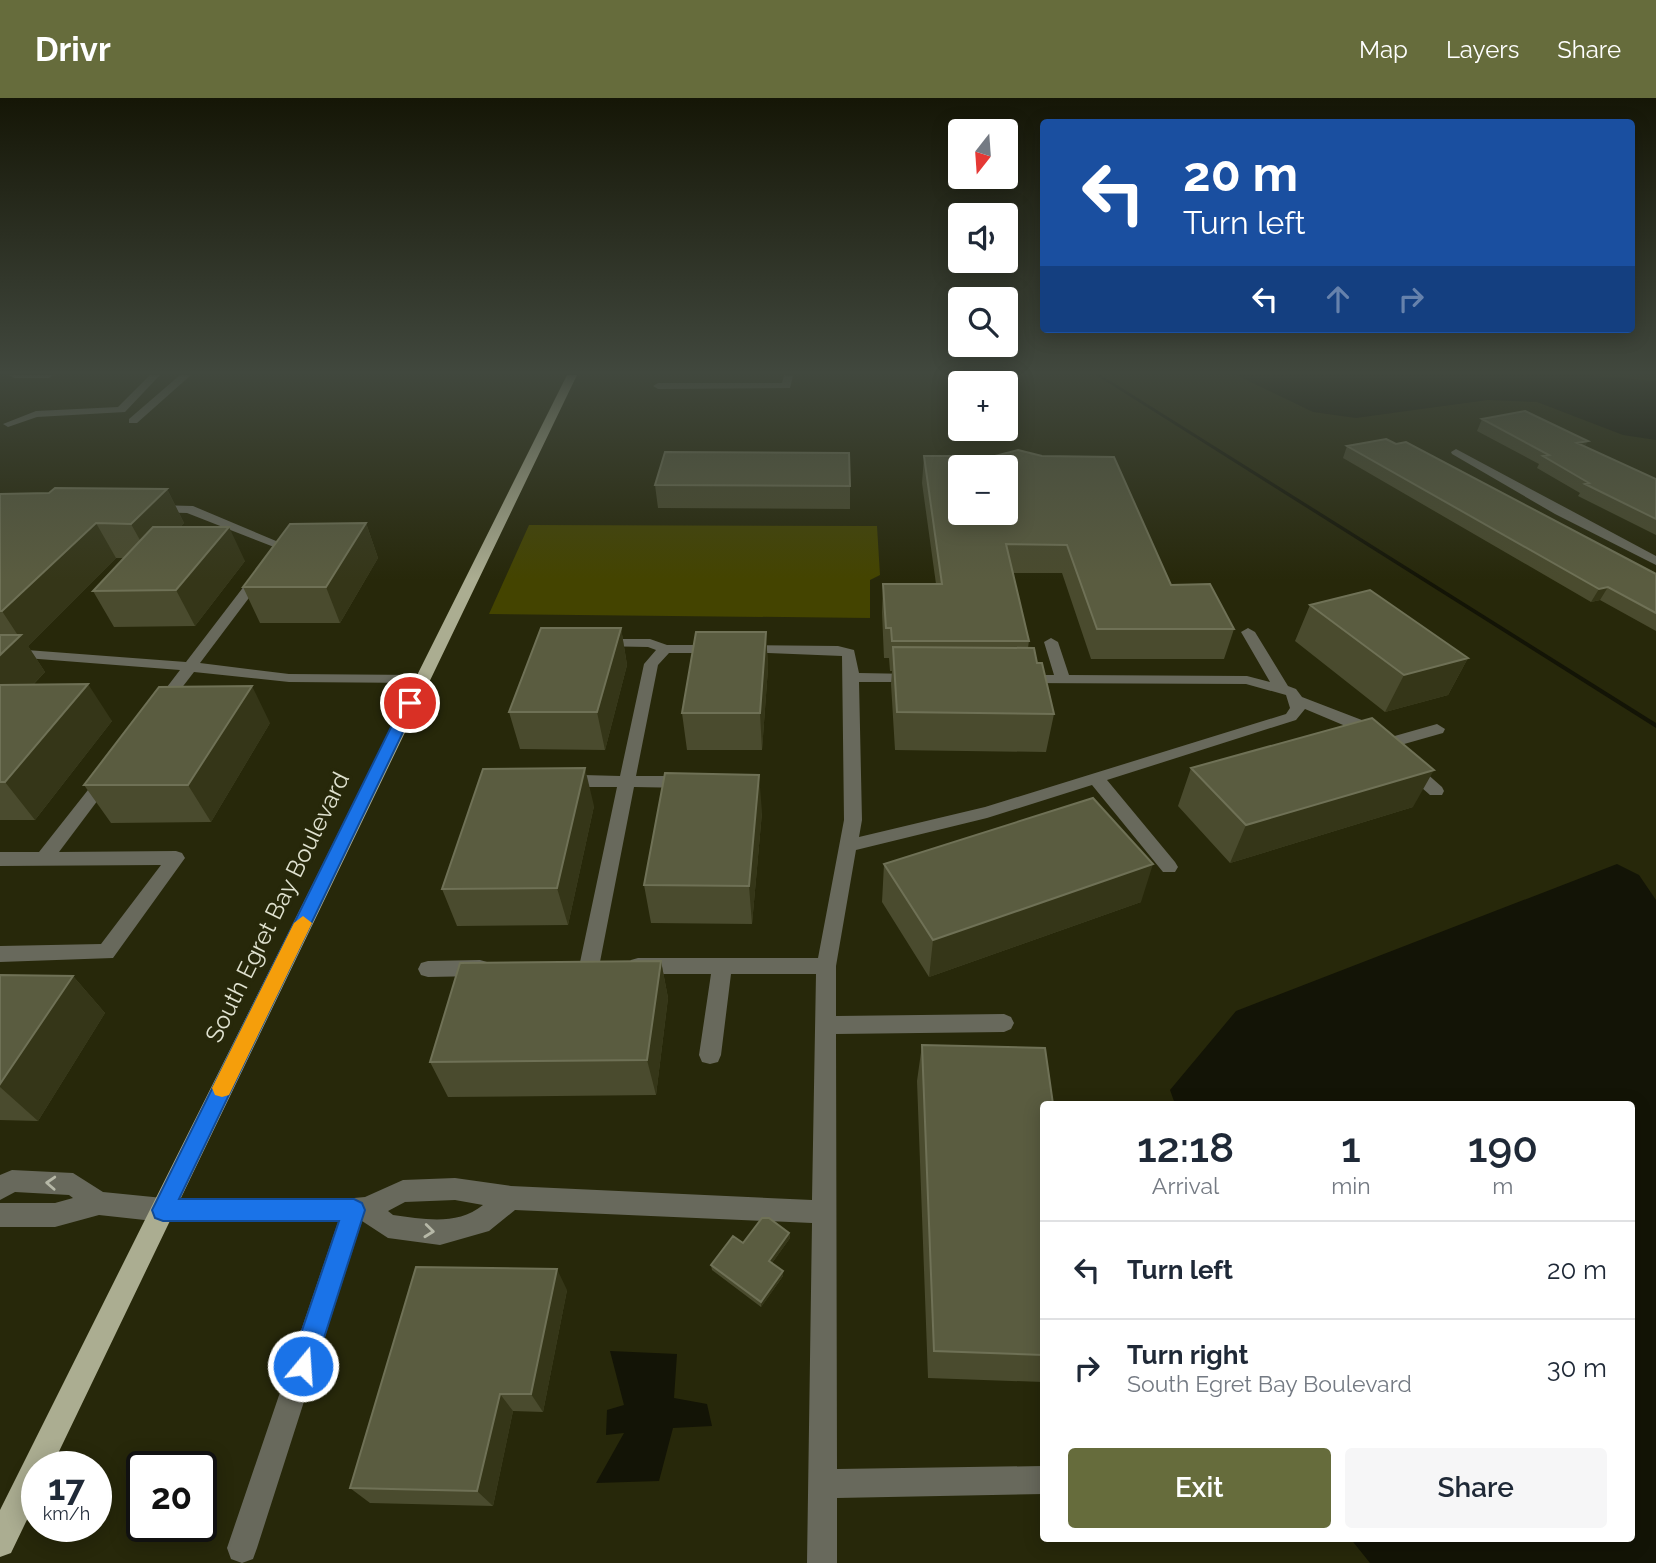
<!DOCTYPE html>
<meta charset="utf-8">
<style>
:root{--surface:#fff;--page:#f6f6f7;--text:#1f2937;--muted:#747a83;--line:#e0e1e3;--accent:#666c3c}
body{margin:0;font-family:Raleway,sans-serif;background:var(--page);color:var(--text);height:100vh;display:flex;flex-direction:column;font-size:26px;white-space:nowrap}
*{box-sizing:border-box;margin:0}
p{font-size:23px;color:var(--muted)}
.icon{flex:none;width:38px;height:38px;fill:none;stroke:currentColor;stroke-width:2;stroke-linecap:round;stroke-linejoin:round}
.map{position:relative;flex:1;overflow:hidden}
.sheet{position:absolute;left:1040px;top:1003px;width:595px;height:441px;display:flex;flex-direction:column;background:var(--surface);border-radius:7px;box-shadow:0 4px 18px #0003}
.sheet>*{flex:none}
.top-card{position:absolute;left:1040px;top:21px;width:595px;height:214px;border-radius:7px;box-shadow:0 4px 18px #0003;background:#1a4fa0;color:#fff;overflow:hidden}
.needle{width:46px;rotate:197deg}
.buttons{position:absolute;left:948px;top:21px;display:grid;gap:14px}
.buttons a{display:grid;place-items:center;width:70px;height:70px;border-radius:7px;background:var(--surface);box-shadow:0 4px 18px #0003;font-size:35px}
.speed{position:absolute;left:21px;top:1353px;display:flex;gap:14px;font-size:35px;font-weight:700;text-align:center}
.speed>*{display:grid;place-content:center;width:91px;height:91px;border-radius:50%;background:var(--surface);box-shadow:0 4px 18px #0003;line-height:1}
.speed small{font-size:18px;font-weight:400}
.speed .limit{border:4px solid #111;border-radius:10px;background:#fff;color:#111}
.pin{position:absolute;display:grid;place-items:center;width:60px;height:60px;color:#fff;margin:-30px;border:4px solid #fff;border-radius:50%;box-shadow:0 2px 7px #0007}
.me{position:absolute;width:77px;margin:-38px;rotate:18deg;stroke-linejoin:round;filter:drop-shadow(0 0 5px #0008)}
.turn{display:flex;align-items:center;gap:24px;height:147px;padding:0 28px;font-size:32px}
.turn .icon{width:91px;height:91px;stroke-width:2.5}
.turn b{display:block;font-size:49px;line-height:60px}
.lanes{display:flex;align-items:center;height:66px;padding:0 28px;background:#0003;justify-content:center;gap:35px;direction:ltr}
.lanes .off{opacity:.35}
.eta{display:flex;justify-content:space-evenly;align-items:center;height:119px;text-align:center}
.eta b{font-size:42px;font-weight:600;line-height:49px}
.primary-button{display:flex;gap:14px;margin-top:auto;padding:14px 28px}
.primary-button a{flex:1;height:80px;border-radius:7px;background:var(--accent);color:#fff;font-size:28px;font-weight:600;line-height:80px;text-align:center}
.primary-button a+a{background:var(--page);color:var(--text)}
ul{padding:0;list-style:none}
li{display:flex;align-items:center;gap:21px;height:98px;padding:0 28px;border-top:2px solid var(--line)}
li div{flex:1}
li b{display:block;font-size:26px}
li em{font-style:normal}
header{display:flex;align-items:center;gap:42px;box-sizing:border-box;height:98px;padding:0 35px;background:var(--accent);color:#fff}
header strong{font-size:33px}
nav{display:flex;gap:38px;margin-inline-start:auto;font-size:24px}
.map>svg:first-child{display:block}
.green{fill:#440}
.water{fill:#131406}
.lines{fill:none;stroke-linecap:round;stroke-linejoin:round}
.stream{fill:#131406;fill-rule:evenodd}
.minor{fill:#68695c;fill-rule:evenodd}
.major{fill:#abad91;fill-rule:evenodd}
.wall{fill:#4a4b2e}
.shaded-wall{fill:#353618}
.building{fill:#5a5c40;stroke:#6f7156;stroke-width:2;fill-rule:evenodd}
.oneway{stroke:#b6b8a7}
.route{fill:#1a73e8;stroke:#114b97;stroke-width:2}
.slow{fill:#f59e0b}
.labels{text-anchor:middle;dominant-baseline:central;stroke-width:7;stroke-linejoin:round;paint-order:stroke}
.street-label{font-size:24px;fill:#e0e2d0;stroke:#27280a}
</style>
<header>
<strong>Drivr</strong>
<nav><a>Map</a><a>Layers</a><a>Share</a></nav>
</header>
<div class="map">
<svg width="1656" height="1465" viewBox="0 0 1656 1465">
<rect width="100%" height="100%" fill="#27280a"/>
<!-- green -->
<path class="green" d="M529 427 877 428 880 477 870 482V520L489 516Z"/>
<!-- water -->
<path class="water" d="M1236 277H1589L1656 283V342L1623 337 1537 304 1488 302 1356 320 1313 314Z
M1617 766 1639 777 1656 802V1465H1370L1350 1440H1631V1006H1175L1170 992 1236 913Z
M610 1253 677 1256 674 1300 707 1306 712 1328 673 1330 659 1383 596 1385 624 1335 606 1337 607 1312 624 1307Z"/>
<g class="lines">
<!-- stream -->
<path class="stream" d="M1096 277H1101L1656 625V630Z"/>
<!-- minor -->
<path class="minor" d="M9 277H54L49 280H14Z
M150 277H160L125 314 37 319 8 329 3 326 36 313 118 309Z
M180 277H191L137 325H129V321Z
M784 277 793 278 790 290 658 291 653 288 658 285H782Z
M1456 351 1656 458V467L1555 416 1452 356 1451 354Z
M155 407 193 408 288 448 200 565 289 576 422 577 429 581 422 585 289 584 194 574 167 609 162 611 154 606 180 572 0 558V550L186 564 274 449 187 415 151 414 149 411Z
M1248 530 1255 534 1288 588 1296 591 1302 599 1367 624 1381 638 1379 642H1367L1355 632 1305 611 1296 622 1107 682 1175 764 1178 769 1175 774H1163L1092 687 987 720 856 752 836 868V918L1004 916 1011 919 1014 925 1011 931 1004 934 836 936 837 1371 1043 1368V1396L837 1400V1465H807L812 1125 515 1112 489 1133 440 1147 388 1140 362 1123 257 1450 253 1461 242 1465 231 1461 227 1450 338 1124H163L99 1117 55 1129H0V1105H55L73 1100 69 1097 15 1094 0 1102V1077L12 1072 73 1075 103 1094 163 1100H354L365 1099 403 1082 455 1080 511 1088 812 1102 816 876H731L721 957 718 964 710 966 702 964 699 957 711 876H638L631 874 628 868 631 862 638 860H818L844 722 842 558 744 554 739 553V547L838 548 854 552 859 575 913 576 920 580 913 584H859L862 722 859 739 985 709 1286 616 1290 610 1286 597 1246 586 1021 585 1014 581 1021 577H1054L1044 544 1051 540 1058 544 1069 577 1247 578 1270 584 1241 534ZM455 1102 483 1107C457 1128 424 1121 393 1117L388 1113 405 1104Z
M600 541H650L667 547H716L723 551 716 555H669L658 567 636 678H688L696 684 688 690 634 689 599 869 596 875 589 877 582 875 579 869 617 689H583L575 683 583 677 620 678 644 566 656 552 648 549 595 548 593 545Z
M1437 626 1445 631 1443 635 1383 652 1375 647 1377 643Z
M1410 665 1416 666 1442 689 1444 693 1442 697H1430L1404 674 1402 670 1404 666Z
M105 676 113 682 59 754 176 753 182 755 185 760 113 860 0 864V848L101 846 161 767 0 768V754H39L99 678Z
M480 862 487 864 490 870 487 876 480 878 428 879 421 877 418 871 421 865 428 863Z"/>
<!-- major -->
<path class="major" d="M567 277H577L52 1368H37V1401L11 1455 0 1459V1412Z"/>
</g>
<!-- wall -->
<path class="wall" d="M1482 321 1585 349 1656 381V437L1578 398 1580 395 1537 370 1539 366 1477 333Z
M1347 348 1656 476V533L1600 502 1591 504 1343 360Z
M924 358 1171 487 1234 531 1224 561H1091L1062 475H1013L1029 543 1028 550 1037 565 1054 616 1046 654 895 652 891 586 892 573H890L889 560H884L882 515 883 486H936L922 385Z
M655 387 850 388V411L658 410Z
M167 391 184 425 180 429 245 463 195 528 114 529 93 493 124 460H116L28 548 45 574 33 587 112 623 35 722H0V396L49 395Z
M366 425 378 460 340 525H260L243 489Z
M1310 507 1468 560 1448 597 1385 614 1295 543Z
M621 530 627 567 605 652 520 651 509 614Z
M766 534 768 570 762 652H687L682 615Z
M270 625 211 724 111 725 84 687Z
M1191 670 1413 709 1230 765 1178 708Z
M594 708 568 827 457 828 442 791Z
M762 714 752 826 651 825 644 787Z
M884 766 1141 804 929 879 882 804Z
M661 863 668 900 656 997 448 999 430 964Z
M0 877 73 878 105 915 38 1023 0 1022Z
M922 947 1043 1006V1284L928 1280 917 983Z
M789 1135 790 1140 772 1165 783 1178 761 1209 712 1172 711 1167 743 1145Z
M567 1192 543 1314 513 1313 493 1408 370 1405 350 1390Z"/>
<!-- shaded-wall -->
<path class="shaded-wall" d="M1588 343 1582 354 1577 345Z
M167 391 184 425 150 460 131 426Z
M96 425 116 460 28 548 45 574 0 621V541L19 539 2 513Z
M366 425 378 460 340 525 326 489Z
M229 429 245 463 195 528 176 492Z
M1608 489 1600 502 1591 504 1599 491Z
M621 530 627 567 605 652 597 614Z
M766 534 768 570 762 652 760 615Z
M1468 560 1448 597 1385 614 1404 577Z
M88 586 112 623 35 722 5 684Z
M252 588 270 625 211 724 188 687Z
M585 670 594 708 568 827 557 790Z
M1434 672 1413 709 1230 765 1246 727Z
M759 677 762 714 752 826 749 788Z
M1153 766 1141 804 929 879 933 842Z
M661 863 668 900 656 997 647 962Z
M73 878 105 915 38 1023 0 989V986Z
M789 1135 790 1140 770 1168 769 1163Z
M557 1171 567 1192 543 1314 531 1296Z
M783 1173V1178L761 1209V1204Z
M500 1296 513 1313 493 1408 477 1393Z"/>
<!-- building -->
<path class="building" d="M1525 313 1588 343 1577 345 1656 381V421L1585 386 1589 385 1543 358 1549 357 1482 321Z
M1386 341 1396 346 1406 344 1656 476V515L1608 489 1599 491 1347 348Z
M1018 352 1042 358 1114 359 1171 487 1210 486 1234 531H1097L1067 447 1006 446 1029 543H892L891 530H886L883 486H942L924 358H995ZM961 369H1006V415H961Z
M665 354 849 355 850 388 655 387Z
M55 390 167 391 131 426 96 425 2 513H0V396L49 395Z
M366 425 326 489H243L290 426Z
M153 429H229L176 492 93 493Z
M1370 492 1468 560 1404 577 1310 507Z
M541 530H621L597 614H509Z
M696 534H766L760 615H682Z
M0 537H21L0 557Z
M893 549 1034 550 1037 565H1042L1054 616 897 614Z
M88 586 5 684H0V587Z
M252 588 188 687H84L159 589Z
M1372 620 1434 672 1246 727 1191 670Z
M585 670 557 790 442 791 483 671Z
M665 675 759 677 749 788 644 787Z
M1093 700 1153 766 933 842 884 766Z
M661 863 647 962 430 964 460 865Z
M0 877 73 878 0 986Z
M922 947 1045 950 1053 1006H1043V1257L934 1253Z
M762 1120H769L789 1135 769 1163 783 1173 761 1204 711 1167 733 1138 743 1145Z
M416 1169 557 1171 531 1296H500L477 1393 350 1390Z"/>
<!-- one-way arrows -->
<defs><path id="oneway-chevron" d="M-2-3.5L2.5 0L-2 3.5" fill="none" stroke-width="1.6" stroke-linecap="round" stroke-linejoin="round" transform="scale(1.75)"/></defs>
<g class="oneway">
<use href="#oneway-chevron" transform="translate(51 1085) rotate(-177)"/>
<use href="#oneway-chevron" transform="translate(429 1133) rotate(6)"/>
</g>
<!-- sky -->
<linearGradient id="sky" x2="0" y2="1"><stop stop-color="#151606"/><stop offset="0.57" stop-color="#41483e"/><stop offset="1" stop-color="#41483e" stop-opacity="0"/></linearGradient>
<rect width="1656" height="482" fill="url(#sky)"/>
<!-- route -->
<path class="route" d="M410 601 417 605 179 1101H354L362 1105 365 1112 315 1268 311 1277 303 1280 294 1277 290 1268 339 1123H163L155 1120 152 1112 403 605Z"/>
<!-- slow -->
<path class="slow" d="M303 818 312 825 229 997 222 999 215 997 212 990 215 984 294 825Z"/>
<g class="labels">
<!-- street labels -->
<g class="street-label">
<text transform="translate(277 809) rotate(-64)">South Egret Bay Boulevard</text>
</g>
</g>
</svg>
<div class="buttons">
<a><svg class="needle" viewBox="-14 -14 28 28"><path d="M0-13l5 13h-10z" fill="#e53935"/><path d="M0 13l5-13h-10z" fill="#747a83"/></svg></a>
<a><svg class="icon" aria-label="sound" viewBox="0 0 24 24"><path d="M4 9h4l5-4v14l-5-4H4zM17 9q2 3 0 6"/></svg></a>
<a><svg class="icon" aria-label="search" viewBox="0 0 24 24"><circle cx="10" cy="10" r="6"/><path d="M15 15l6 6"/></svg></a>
<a>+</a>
<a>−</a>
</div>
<div class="speed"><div>17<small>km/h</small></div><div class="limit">20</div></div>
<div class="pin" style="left:410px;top:605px;background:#d93025"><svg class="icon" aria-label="arrive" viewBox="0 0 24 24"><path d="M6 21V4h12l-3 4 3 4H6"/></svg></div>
<svg class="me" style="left:303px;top:1268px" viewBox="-20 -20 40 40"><circle r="17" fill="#1a73e8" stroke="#fff" stroke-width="3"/><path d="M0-11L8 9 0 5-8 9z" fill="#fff"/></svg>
<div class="top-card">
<div class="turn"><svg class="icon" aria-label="left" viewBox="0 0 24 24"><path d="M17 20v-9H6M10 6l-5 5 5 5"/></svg><div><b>20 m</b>Turn left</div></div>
<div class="lanes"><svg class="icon" aria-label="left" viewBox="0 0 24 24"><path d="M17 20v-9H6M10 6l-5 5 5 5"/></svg><svg class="icon off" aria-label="ahead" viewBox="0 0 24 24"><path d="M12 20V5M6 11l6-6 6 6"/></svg><svg class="icon off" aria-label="right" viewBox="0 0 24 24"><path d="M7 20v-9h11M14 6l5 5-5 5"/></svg></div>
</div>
<section class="sheet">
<div class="eta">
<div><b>12:18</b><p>Arrival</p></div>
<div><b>1</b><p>min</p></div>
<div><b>190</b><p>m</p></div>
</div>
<ul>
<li><svg class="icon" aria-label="left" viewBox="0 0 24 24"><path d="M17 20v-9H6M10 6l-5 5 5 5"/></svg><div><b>Turn left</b></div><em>20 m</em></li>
<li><svg class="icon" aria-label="right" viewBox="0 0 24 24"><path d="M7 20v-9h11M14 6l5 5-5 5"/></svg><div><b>Turn right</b><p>South Egret Bay Boulevard</p></div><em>30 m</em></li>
</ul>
<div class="primary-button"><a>Exit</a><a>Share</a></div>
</section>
</div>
